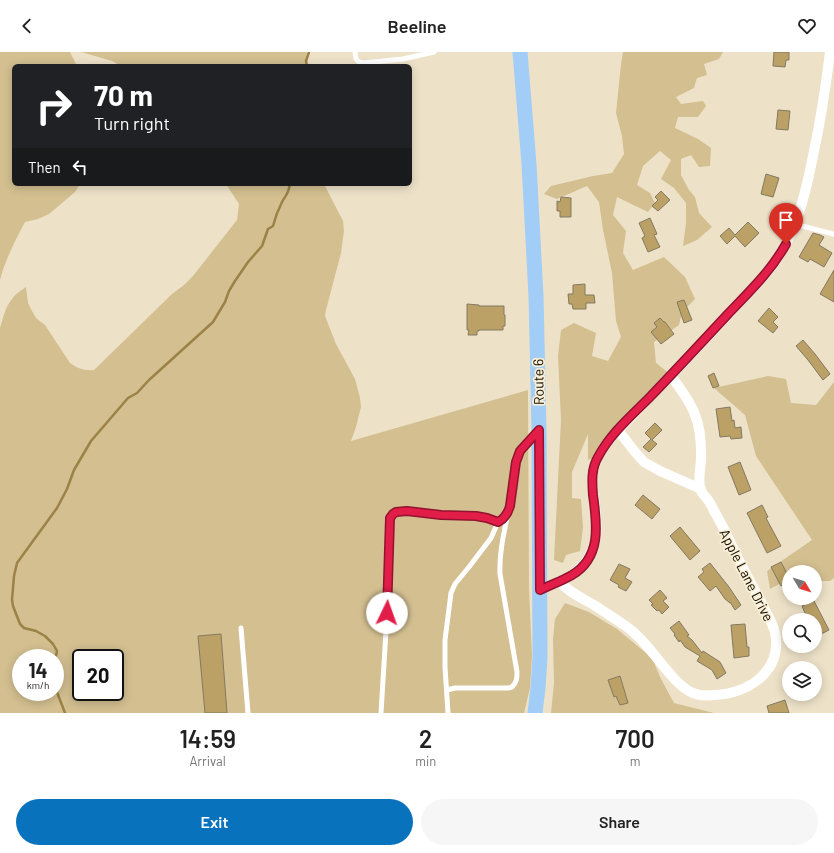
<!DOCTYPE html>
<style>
:root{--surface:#fff;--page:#f6f6f6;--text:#222;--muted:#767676;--accent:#0972bd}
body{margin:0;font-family:Barlow,sans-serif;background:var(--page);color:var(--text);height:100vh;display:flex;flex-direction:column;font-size:15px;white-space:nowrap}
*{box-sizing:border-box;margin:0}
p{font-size:13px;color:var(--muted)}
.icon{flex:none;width:22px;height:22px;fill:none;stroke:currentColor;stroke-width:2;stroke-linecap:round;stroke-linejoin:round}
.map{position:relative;height:661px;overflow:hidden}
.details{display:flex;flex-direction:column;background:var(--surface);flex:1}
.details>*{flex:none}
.top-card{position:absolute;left:12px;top:12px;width:400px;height:122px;border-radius:6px;box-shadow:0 2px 10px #0003;background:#202124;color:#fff;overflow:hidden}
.needle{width:26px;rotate:128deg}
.controls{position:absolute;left:782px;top:513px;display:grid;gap:8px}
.controls a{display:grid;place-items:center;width:40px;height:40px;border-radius:50%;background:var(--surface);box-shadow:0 2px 10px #0003;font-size:20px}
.speed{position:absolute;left:12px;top:597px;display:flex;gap:8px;font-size:20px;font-weight:700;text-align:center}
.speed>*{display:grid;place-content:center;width:52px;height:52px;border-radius:50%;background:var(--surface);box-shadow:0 2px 10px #0003;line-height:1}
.speed small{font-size:10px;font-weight:400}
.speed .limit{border:2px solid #111;border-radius:6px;background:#fff;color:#111}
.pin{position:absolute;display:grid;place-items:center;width:34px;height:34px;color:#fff;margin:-41px -17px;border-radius:50% 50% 50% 0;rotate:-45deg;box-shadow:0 0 4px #0007}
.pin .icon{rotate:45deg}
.me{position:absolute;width:44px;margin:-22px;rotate:3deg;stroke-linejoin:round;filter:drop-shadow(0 0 3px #0008)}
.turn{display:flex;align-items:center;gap:14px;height:84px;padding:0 16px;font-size:18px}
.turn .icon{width:52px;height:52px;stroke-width:2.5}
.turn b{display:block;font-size:28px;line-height:34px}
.then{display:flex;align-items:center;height:38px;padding:0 16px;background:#0003;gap:8px;font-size:15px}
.eta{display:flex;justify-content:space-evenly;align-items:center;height:68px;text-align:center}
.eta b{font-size:24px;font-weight:600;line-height:28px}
.cta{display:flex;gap:8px;margin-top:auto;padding:8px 16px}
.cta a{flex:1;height:46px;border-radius:24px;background:var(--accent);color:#fff;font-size:16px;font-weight:600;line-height:46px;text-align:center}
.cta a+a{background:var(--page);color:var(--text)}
header{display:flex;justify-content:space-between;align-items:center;height:52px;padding:0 16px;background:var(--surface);font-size:18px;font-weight:600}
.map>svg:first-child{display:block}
.green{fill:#d3bf90;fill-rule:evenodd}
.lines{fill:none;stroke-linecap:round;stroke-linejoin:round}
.stream{stroke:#9b8246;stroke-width:2.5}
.building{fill:#bba166;stroke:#837962}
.service{stroke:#fff;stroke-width:5}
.minor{stroke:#fff;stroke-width:10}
.primary{stroke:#a1cdf7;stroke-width:15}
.route-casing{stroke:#92132f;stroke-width:10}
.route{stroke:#e11d48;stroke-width:7}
.labels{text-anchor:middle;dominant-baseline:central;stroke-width:3.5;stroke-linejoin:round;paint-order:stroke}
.street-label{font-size:14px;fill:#100c05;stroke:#faefd5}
</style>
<header><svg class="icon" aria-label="back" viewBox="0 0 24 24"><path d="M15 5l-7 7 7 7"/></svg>Beeline<svg class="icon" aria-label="heart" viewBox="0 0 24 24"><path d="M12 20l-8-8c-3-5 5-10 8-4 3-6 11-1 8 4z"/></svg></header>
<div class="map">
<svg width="834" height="661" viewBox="0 0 834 661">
<rect width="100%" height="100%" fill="#ede2c8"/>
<!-- green -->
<path class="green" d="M0 0H70L77 14H14V132H80L75 140 49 162 38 167 25 170C15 189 5 208 0 228Z
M81 0H307L305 14H121L112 9Z
M623 0H723L719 7 704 12 707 23 697 26 694 36 676 45 681 52 703 49 706 54 698 65H678L675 76 698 87 711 96 710 114 699 115 691 103 681 107V123L689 138 695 145 699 161 712 175 697 188 683 194 686 171V151L674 136 661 127 671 108 660 99 643 114 637 133 650 141 655 151 648 160 617 145 613 163 626 179 623 201 633 218 664 205 685 225 695 247 682 260 679 273 654 290 656 311 670 322 605 400 588 408V382L572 420V446L581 447 583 476 580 499 566 503 563 511 554 508 561 368 558 304 561 278 574 271 596 281 592 304 608 309 621 285 616 269 612 221 603 178 599 150 587 134 557 147 544 142 551 134 593 124 612 121 624 102 622 84 616 61 621 12Z
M226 132H324L343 169 344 179 341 201 326 258 325 264 336 292 355 327 360 346 361 355 356 375 351 389 528 338 529 537 532 604 530 636 524 661H0V276C3 267 5 255 12 247 15 242 22 238 26 235L28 251 32 259 36 266 45 273 70 311C77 316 84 319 94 318L172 242 184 233 193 224 237 168 239 152ZM21 606H55V640H21ZM81 606H115V640H81Z
M768 324 786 327 791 351 816 353 834 330V526L830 529H815V520H811V515L801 520H789V527L770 537 767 519 812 488 756 404 745 363 714 336Z
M565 551 589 560 617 577 652 606 661 627 674 651 714 661H551L554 631 553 587 555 567Z"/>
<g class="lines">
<!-- stream -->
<path class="stream" d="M307 14 306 9 309 0
M55 608 57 599 53 592 45 584 36 579 24 576 20 572 13 554 12 548 14 524 17 511 57 456 67 437 74 418 91 389 128 346 137 341 149 328 213 270 225 250 229 239 235 229 248 210 262 194 268 177 273 174C275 166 278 158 282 150 287 141 288 143 290 132
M55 635 65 661"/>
</g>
<!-- building -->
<path class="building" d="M774 0H789V8H786L785 15 773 14Z
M778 58 790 59 788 78 776 77Z
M766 122 779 126 773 145 761 142Z
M661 139 670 148 658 159 652 154 658 148 655 145Z
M561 145 571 146V165H560V159H557V149L560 150Z
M650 166 657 182 654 183 660 195 648 200 642 186 645 184 639 171Z
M748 170 759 181 745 195 735 184 727 192 720 184 729 176 735 183Z
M813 181 820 183 824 185 819 193 832 201 824 215 810 207 808 210 799 205Z
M834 218V250L820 242Z
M585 232V243H594L595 251H586V257H573L572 252H569L568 242H573V233Z
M684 248 692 268 684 271 677 250Z
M467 252 479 253V254H504V263H505V274H503V278H479V279H477V283H468L469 278H467Z
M769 256 778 265 773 270 778 275 773 281 758 269Z
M660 266 664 270H665L674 282 661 292 651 280 657 275 654 271Z
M803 288 815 302 830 322 823 328 808 308 796 294Z
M714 321 719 334 713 336 708 324Z
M730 355 732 369 734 368 735 376 741 375 742 386 731 387 730 384 720 385 716 357Z
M655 371 662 378 652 388 657 392 649 400 643 395 651 387 645 381Z
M740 410 751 438 739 443 728 415Z
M643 443 660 457 652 467 635 453Z
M762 453 768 465 766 466 781 494 767 501 747 461Z
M680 475 700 499 690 508 670 484Z
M781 510 789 526V529L781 534 771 515Z
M710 511 729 535 741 553 735 558 730 550V551L725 547 716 534 710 539 698 525 704 520 702 517Z
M619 512 630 517 625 526 632 530 626 539 618 535 619 533 610 528Z
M660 538 667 546 663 549 669 555 662 562 659 558 657 559 651 553 653 552 649 548Z
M814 549 829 578 815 585V568H808L802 554Z
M679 569 689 583 687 584 692 588 702 601 703 599 720 610 726 621 717 627 712 618 697 609 700 604 685 595 680 588 679 590 674 583 675 582 670 576Z
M745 572 747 595H749V604L734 606 731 573Z
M221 582 227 661H205L198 584Z
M620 624 628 651 620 653 616 644 614 645 608 628Z
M785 648 789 661H769L767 654Z"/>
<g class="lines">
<!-- service -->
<path class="service" d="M355 0 356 7 359 10 363 11 403 7 434 0
M794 172 834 182
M241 576 248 661
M447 638 455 636H508L512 635C517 630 517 626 517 620L500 522C499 501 504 481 508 461
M381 661 388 546 390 466 393 461 396 460 407 459 441 463 477 464 487 466 498 470C504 467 508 461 510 454L518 404 519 399 535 382
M448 661 445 615V588L451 541 455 532 469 515 491 486 498 470"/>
<!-- minor -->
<path class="minor" d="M618 378 635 400 644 410 660 419 701 437
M559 529C568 540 582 546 594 553 606 561 619 569 631 578 647 591 658 609 671 623 676 629 682 635 689 639 697 644 706 644 715 643 747 641 779 622 776 586 775 575 770 568 765 558 757 542 748 526 740 510 731 493 724 475 714 459 712 455 711 452 708 448 706 445 703 443 701 439 697 429 701 416 701 406 702 368 693 353 671 324
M540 538C552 532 567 528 577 519 600 499 598 475 594 447 593 440 592 432 592 425 593 414 597 406 602 398 610 385 622 374 632 364 649 346 665 329 682 312 702 291 722 269 742 248 755 234 769 220 779 204 799 172 807 135 814 99 821 66 826 33 830 0"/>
<!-- primary -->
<path class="primary" d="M520 0 529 112 536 244 539 378 540 605 538 636 535 661"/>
</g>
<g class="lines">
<!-- route casing -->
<g class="route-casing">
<path id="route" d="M387 561 390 466 393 462 396 460 407 459 441 463 476 464 487 466 498 470C504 467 508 461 510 454L516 410 520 399 539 378 540 538C550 533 562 529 572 523 602 505 597 472 593 443 592 430 591 417 598 405 610 382 631 364 649 346 676 318 702 290 728 262 749 240 771 219 786 192"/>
</g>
<!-- route -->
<use href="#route" class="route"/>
</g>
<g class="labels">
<!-- street labels -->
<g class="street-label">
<text transform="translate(538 330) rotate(-91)">Route 6</text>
<text transform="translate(747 523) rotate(63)">Apple Lane Drive</text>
</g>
</g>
</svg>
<div class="controls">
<a><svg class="needle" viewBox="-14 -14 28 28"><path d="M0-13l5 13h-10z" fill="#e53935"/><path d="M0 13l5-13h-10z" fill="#767676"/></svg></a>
<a><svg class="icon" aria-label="search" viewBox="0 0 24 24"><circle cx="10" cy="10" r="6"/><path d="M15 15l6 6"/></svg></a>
<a><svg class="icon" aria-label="layers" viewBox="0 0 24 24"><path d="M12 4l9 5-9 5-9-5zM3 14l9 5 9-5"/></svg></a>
</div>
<div class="speed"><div>14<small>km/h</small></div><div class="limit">20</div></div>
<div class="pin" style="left:786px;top:192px;background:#d93025"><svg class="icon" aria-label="arrive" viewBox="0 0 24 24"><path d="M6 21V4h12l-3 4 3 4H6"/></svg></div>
<svg class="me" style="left:387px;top:561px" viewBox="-20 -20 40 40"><circle r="19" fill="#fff"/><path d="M0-13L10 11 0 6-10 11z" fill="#e11d48"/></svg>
<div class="top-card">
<div class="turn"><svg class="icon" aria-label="right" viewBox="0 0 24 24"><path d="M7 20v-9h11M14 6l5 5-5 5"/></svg><div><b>70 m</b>Turn right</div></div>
<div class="then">Then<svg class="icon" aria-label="left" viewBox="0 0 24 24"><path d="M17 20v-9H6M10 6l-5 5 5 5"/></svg></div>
</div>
</div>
<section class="details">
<div class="eta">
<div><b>14:59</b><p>Arrival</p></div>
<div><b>2</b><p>min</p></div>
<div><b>700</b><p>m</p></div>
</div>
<div class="cta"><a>Exit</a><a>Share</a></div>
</section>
